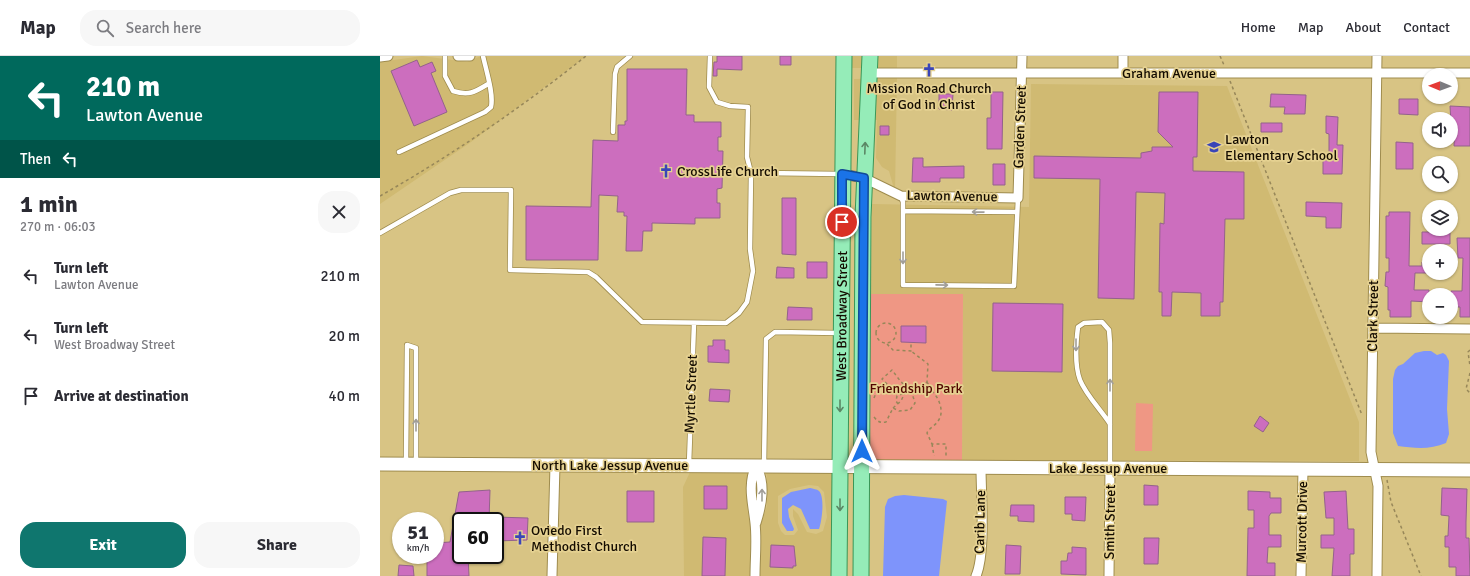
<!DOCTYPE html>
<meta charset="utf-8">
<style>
:root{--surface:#fff;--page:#f7f7f7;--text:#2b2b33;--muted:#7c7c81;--line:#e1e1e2;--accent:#0f766e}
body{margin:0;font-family:Signika,sans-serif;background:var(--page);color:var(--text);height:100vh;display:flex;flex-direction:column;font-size:15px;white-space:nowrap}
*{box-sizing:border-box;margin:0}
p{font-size:13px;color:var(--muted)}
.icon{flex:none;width:22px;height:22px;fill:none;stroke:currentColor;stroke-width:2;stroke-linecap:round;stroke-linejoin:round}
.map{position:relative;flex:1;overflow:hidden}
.details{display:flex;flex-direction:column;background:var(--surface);width:380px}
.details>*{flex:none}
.hud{background:#00695c;color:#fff;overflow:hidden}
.needle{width:26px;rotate:271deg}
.fabs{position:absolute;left:1042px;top:12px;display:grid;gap:8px}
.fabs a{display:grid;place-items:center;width:36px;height:36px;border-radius:50%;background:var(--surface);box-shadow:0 1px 3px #0004;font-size:20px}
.speed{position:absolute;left:12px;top:456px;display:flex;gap:8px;font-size:20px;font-weight:700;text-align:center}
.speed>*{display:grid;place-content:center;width:52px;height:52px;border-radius:50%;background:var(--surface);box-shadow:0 1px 3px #0004;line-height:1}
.speed small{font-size:10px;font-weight:400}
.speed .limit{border:2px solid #111;border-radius:6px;background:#fff;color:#111}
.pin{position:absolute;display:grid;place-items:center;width:34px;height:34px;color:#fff;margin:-17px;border:2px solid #fff;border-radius:50%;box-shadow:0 1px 4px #0007}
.me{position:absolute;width:44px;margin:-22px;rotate:0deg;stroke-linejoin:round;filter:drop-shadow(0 0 3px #0008)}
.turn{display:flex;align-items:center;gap:14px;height:84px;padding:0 20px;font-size:18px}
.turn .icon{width:52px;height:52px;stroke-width:2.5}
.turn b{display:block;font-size:28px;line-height:34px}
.then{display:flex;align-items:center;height:38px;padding:0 20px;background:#0003;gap:8px;font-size:15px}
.round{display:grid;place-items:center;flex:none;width:42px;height:42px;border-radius:16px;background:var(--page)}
.summary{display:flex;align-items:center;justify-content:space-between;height:68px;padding:0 20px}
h1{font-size:24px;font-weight:700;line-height:30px}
.action{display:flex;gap:8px;margin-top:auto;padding:8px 20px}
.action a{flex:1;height:46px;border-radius:16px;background:var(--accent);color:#fff;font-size:16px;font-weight:700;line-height:46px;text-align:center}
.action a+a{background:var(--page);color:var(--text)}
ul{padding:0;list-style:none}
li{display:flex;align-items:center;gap:12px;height:60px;padding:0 20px}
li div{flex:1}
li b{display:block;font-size:15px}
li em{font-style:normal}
header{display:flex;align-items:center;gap:24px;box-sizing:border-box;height:56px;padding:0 20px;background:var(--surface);border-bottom:1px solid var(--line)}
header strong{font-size:19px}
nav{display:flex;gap:22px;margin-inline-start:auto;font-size:14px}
.search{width:280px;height:36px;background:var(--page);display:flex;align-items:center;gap:10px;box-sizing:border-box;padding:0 14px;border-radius:16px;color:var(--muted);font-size:15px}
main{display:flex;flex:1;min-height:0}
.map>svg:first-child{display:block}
.built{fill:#d0ba72;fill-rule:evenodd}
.green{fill:#ef9784}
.water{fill:#7e94fb}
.building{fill:#cc6ebe;stroke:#93628b}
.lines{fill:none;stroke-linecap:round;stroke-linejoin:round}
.lane-casing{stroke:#9f8c4e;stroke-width:6}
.street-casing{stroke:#9f8c4e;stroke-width:11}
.secondary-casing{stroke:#9f8c4e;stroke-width:15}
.primary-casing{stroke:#3a9658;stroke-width:17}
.path{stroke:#978759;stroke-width:1.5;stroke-dasharray:3 3;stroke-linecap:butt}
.lane{stroke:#fff;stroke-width:4.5}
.street{stroke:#fff;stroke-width:9}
.secondary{stroke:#fff;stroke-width:13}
.primary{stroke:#95ecb8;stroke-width:15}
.oneway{stroke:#5b8765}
.oneway2{stroke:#a19e99}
.route-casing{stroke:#114b97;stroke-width:10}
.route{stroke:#1a73e8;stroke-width:7}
.labels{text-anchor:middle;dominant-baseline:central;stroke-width:3.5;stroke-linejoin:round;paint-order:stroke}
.street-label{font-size:14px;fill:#140c00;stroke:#e5d191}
.poi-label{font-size:14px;fill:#140c00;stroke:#e5d191;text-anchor:start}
.park-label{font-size:14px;fill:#520500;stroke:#e5d191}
</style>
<header>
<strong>Map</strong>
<div class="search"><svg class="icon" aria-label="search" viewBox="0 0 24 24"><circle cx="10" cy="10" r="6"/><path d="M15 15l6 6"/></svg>Search here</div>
<nav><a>Home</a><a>Map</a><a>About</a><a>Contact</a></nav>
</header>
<main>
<section class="details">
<div class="hud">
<div class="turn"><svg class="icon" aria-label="left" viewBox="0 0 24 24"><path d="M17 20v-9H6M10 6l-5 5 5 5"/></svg><div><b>210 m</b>Lawton Avenue</div></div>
<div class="then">Then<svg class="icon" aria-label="left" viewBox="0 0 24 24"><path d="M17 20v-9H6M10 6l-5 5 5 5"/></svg></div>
</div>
<div class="summary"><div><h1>1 min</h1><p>270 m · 06:03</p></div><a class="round"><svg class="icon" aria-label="close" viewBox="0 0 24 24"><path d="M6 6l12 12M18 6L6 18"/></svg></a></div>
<ul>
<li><svg class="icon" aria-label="left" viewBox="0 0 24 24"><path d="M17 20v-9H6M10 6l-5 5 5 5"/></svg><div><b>Turn left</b><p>Lawton Avenue</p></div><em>210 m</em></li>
<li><svg class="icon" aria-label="left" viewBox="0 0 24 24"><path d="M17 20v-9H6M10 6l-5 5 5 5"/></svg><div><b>Turn left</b><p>West Broadway Street</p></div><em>20 m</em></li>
<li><svg class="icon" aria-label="arrive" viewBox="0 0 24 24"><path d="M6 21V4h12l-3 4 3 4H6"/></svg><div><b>Arrive at destination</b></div><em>40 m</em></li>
</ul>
<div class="action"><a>Exit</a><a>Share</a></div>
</section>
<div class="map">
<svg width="1090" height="520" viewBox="0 0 1090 520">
<rect width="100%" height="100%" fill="#d8c484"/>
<!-- built -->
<path class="built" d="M42 0 87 6 101 0H206L91 86 0 148V6Z
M469 0H517V12H469Z
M517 22 515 136 509 115 502 111 496 102 497 64H474V23Z
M651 28 847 30 979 366V405L582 404 583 239 491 238 492 148 649 151Z
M311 414H368L367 419V452L370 468V520H304L303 431Z
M385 415H455L454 520H380L381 468 387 450V420ZM429 429 438 430 444 436 447 461 443 475 436 478 427 476 418 458 413 453V460L418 474 414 479H405L401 475 398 467V440L410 433Z"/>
<!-- green -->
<path class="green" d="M491 238H583L582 404H489Z
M756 347 773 348 772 395H755Z"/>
<!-- water -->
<path class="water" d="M1044 295H1051L1057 299 1063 297 1066 299 1069 305 1067 353 1069 378 1066 387C1050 394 1034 392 1018 390L1013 377V323L1015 314 1018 310 1023 308 1035 297Z
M430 432C433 433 437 433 439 435 445 441 442 465 439 473H430L421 453 413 449 408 453 409 461 414 473 413 475H407L402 467V442L411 436Z
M524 439 563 443 567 445 559 520H503L505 451 508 443 515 440Z"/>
<!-- building -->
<path class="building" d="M337 0H362V14L337 13V20H333L334 6H337Z
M400 0H411V9H400Z
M37 4 40 11 52 6 56 15 51 17 67 56 34 70 11 15Z
M247 13H307L306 59H314V66H341V81H338V95H343L342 132 337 133V147H340V162H315V168L272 167V175H263L262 195H246L247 160H244V156H237L238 140 219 139 218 204H146V150L211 151 213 84 238 85V69H245V65H247Z
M611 36H623L622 93H607V62H611Z
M779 36H818L817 101H813V115L864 116V163H845L843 246H840V260H821V237L792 236 791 260H782V236H779L780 167 784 168 785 137 756 136 754 243 718 242 720 123 654 122V100L761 102V97L772 95V91H793L778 76Z
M559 38H573L572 54 559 53Z
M891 38 926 39 925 58H904L905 51H890Z
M1019 43H1038V59L1019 58Z
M1070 50 1090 51V90H1074L1075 67H1071Z
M946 60 958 61 957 89H963L962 118H943V104H949V78L946 77Z
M881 67H902V76H881Z
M500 70H509V79H500Z
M1016 86 1033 87V113H1016Z
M533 102H543V111L584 110V122H560V126H532Z
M613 108H625V129H613Z
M402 142H416V199L402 198Z
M926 146 962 147 961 172H946V161L926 160Z
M1009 156H1030L1029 210H1042V206L1049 208V217H1035L1034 234H1049V246L1031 245V261H1010V254H1008V231L1005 230 1006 216H1009V202H1006V160H1009Z
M1042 176H1070V188H1042Z
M1077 182H1090V261H1080V251H1071V235H1082L1083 202H1078Z
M427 206H447V222H427Z
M397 211 414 212V222H396Z
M613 247 683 248 682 316 612 315Z
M408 251 432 252V264H407Z
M521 270H546V287L521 286Z
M333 284H345V294H349V307L328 306V290H333Z
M330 333 350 334 349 346 329 345Z
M880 360 889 367 883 376 874 370Z
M764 429 778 430V449H764Z
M324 430H347V453H324Z
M1062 432 1087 433 1086 466V482H1089L1090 520H1076V511H1069V491H1065V480H1068L1069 460 1061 459Z
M110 434 109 465H81V499H88L89 520H47V499H55V487L70 486 79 436Z
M247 435H274V466H247Z
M868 435 890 436V442H901V457H891L889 460V479H901V491H888L887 507H895V520H867L868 472H874V454H868Z
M966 435 968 473H974V498H970V520H952L954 492H941V479H954V462H946L944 436Z
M685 441H706L705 465 692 464V458H685Z
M631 449H654V466L638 465V460H630Z
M115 461 148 462 147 484 115 485Z
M323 481 346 482 345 520H322Z
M764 482H779L778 508H764Z
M391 489 414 490 416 510H413V512L390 511Z
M626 489 641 490 640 518H625Z
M692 491 706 492V519L681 518V505H687L688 497H692Z
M19 509 33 510 34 520H18Z"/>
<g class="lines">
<!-- lane casing -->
<g class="lane-casing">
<path id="lane" d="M65 0V20L73 35C89 40 95 36 108 28
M330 0 329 31 337 46 350 50 368 51 367 101 371 117
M233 76 235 18 237 11 250 0
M19 96 105 56 111 51C114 38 106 14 103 0
M521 140 523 146V229L634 230 638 142
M523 155 637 156
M0 177 70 137 81 134H131L130 214 208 216 216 221 262 266 346 267 359 257 367 246 373 215 370 193 371 117 461 118
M26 406 27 289 36 292V406
M309 408 314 267
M384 408 386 283 395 276 459 277
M730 410V287L729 274 722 266 704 267 698 271C696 287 694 308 700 324 706 339 721 354 730 368"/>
</g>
<!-- street casing -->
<g class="street-casing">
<path id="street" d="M78 0H90
M997 0 991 396 998 430 997 520
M0 1 8 0
M743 16V0
M489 17H1090
M462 118 484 122 521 140 638 142 642 0
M993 272 1090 273
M376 467C382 448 386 427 376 410
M172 520 175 409
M375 520C375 503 377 484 375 467 373 448 367 428 376 410
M596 520C606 496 601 439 601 412
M729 520 730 412
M921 520 923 413"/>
</g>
<!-- secondary casing -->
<g class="secondary-casing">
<path id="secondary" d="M0 408 1090 414"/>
</g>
<!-- primary casing -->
<g class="primary-casing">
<g id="primary">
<path id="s1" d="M459 520 464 0"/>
<path d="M481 520 483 161 490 0"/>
</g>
</g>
<!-- path -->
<path class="path" d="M840 0 844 9
M850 25 982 359
M0 140C72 99 141 52 206 0
M496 277a10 10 0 1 1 20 0a10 10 0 1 1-20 0Z
M507 288 513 294 531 295V287
M1090 294 1088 296 1090 310
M1090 317 1086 333 1090 337
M542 332 552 335 547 326
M552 335C559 342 565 356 558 365 555 370 549 372 547 377L552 388H566V400
M494 342 496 337H504L507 334 508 329 502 323 512 314 521 326 531 334 542 332 547 326 548 308 531 295
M518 348 516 345 517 340 524 337
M513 352 521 345 527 332
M494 361C498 366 500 367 506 366L513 352 519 355 530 354 535 347 531 334
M552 388 554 400
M1007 424 1011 446 1041 520"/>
<!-- lane -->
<use href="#lane" class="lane"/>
<!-- street -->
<use href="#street" class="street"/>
<!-- secondary -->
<use href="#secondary" class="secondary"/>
<!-- primary -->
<use href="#primary" class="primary"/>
</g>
<!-- one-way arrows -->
<defs><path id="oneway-shaft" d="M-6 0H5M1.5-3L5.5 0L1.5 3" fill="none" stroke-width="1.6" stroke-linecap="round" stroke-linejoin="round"/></defs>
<g class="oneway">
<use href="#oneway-shaft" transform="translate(485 92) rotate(-88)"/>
<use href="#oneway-shaft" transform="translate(460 350) rotate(90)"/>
<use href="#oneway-shaft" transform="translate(460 449) rotate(90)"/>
</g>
<g class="oneway2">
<use href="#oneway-shaft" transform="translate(598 156) rotate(-179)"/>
<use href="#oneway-shaft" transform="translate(523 202) rotate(90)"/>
<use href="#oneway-shaft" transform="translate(562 229) rotate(1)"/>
<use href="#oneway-shaft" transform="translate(696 289) rotate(90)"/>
<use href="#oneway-shaft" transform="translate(730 329) rotate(-90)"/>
<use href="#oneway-shaft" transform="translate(36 369) rotate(-90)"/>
<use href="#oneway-shaft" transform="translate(382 439) rotate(-90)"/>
</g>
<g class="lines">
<!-- route casing -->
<g class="route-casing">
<path id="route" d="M462 166V118L484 122 482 395"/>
</g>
<!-- route -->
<use href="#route" class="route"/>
</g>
<!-- icons -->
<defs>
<g id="church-bare" transform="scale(1.08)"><path d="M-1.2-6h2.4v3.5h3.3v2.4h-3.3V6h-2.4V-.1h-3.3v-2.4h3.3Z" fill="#3a45b8" stroke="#e5d191" stroke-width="2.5" paint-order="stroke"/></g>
<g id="school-bare" transform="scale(1.08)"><path d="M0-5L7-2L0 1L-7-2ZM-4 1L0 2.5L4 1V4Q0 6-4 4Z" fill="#3a45b8" stroke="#e5d191" stroke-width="2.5" paint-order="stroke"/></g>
</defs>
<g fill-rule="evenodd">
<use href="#church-bare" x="549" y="14"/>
<use href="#school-bare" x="834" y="91"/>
<use href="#church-bare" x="286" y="115"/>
<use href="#church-bare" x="140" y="482"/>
</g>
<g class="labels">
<!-- street labels -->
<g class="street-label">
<text x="789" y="17">Graham Avenue</text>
<text transform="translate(640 71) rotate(-88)">Garden Street</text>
<text transform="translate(572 140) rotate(1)">Lawton Avenue</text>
<text stroke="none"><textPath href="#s1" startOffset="260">West Broadway Street</textPath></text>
<text transform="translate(993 260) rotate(-89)">Clark Street</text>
<text transform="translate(311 338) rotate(-88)">Myrtle Street</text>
<text x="230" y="409">North Lake Jessup Avenue</text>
<text x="728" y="412">Lake Jessup Avenue</text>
<text transform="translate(600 466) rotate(-89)">Carib Lane</text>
<text transform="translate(730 466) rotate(-89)">Smith Street</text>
<text transform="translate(922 466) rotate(-89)">Murcott Drive</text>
</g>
<!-- poi labels -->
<g class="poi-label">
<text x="549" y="32" text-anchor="middle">Mission Road Church<tspan x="549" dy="16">of God in Christ</tspan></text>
<text x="845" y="83">Lawton<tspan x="845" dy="16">Elementary School</tspan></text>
<text x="297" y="115">CrossLife Church</text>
<text x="151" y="474">Oviedo First<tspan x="151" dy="16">Methodist Church</tspan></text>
</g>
<!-- park labels -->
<g class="park-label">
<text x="536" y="332">Friendship Park</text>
</g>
</g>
</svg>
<div class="fabs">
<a><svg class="needle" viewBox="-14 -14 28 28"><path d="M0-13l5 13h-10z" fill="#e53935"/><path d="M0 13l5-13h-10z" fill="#7c7c81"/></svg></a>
<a><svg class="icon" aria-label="sound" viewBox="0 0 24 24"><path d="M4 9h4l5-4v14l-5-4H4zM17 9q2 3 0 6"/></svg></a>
<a><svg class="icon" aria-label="search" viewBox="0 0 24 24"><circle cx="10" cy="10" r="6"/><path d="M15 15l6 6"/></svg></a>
<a><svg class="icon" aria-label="layers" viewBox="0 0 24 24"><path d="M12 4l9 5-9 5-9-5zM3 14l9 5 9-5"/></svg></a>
<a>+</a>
<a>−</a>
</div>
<div class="speed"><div>51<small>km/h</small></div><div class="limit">60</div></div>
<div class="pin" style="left:462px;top:166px;background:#d93025"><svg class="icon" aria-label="arrive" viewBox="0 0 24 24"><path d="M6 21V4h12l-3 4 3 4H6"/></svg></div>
<svg class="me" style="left:482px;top:395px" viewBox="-20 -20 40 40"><path d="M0-17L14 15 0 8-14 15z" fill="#1a73e8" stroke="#fff" stroke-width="4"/></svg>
</div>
</main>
